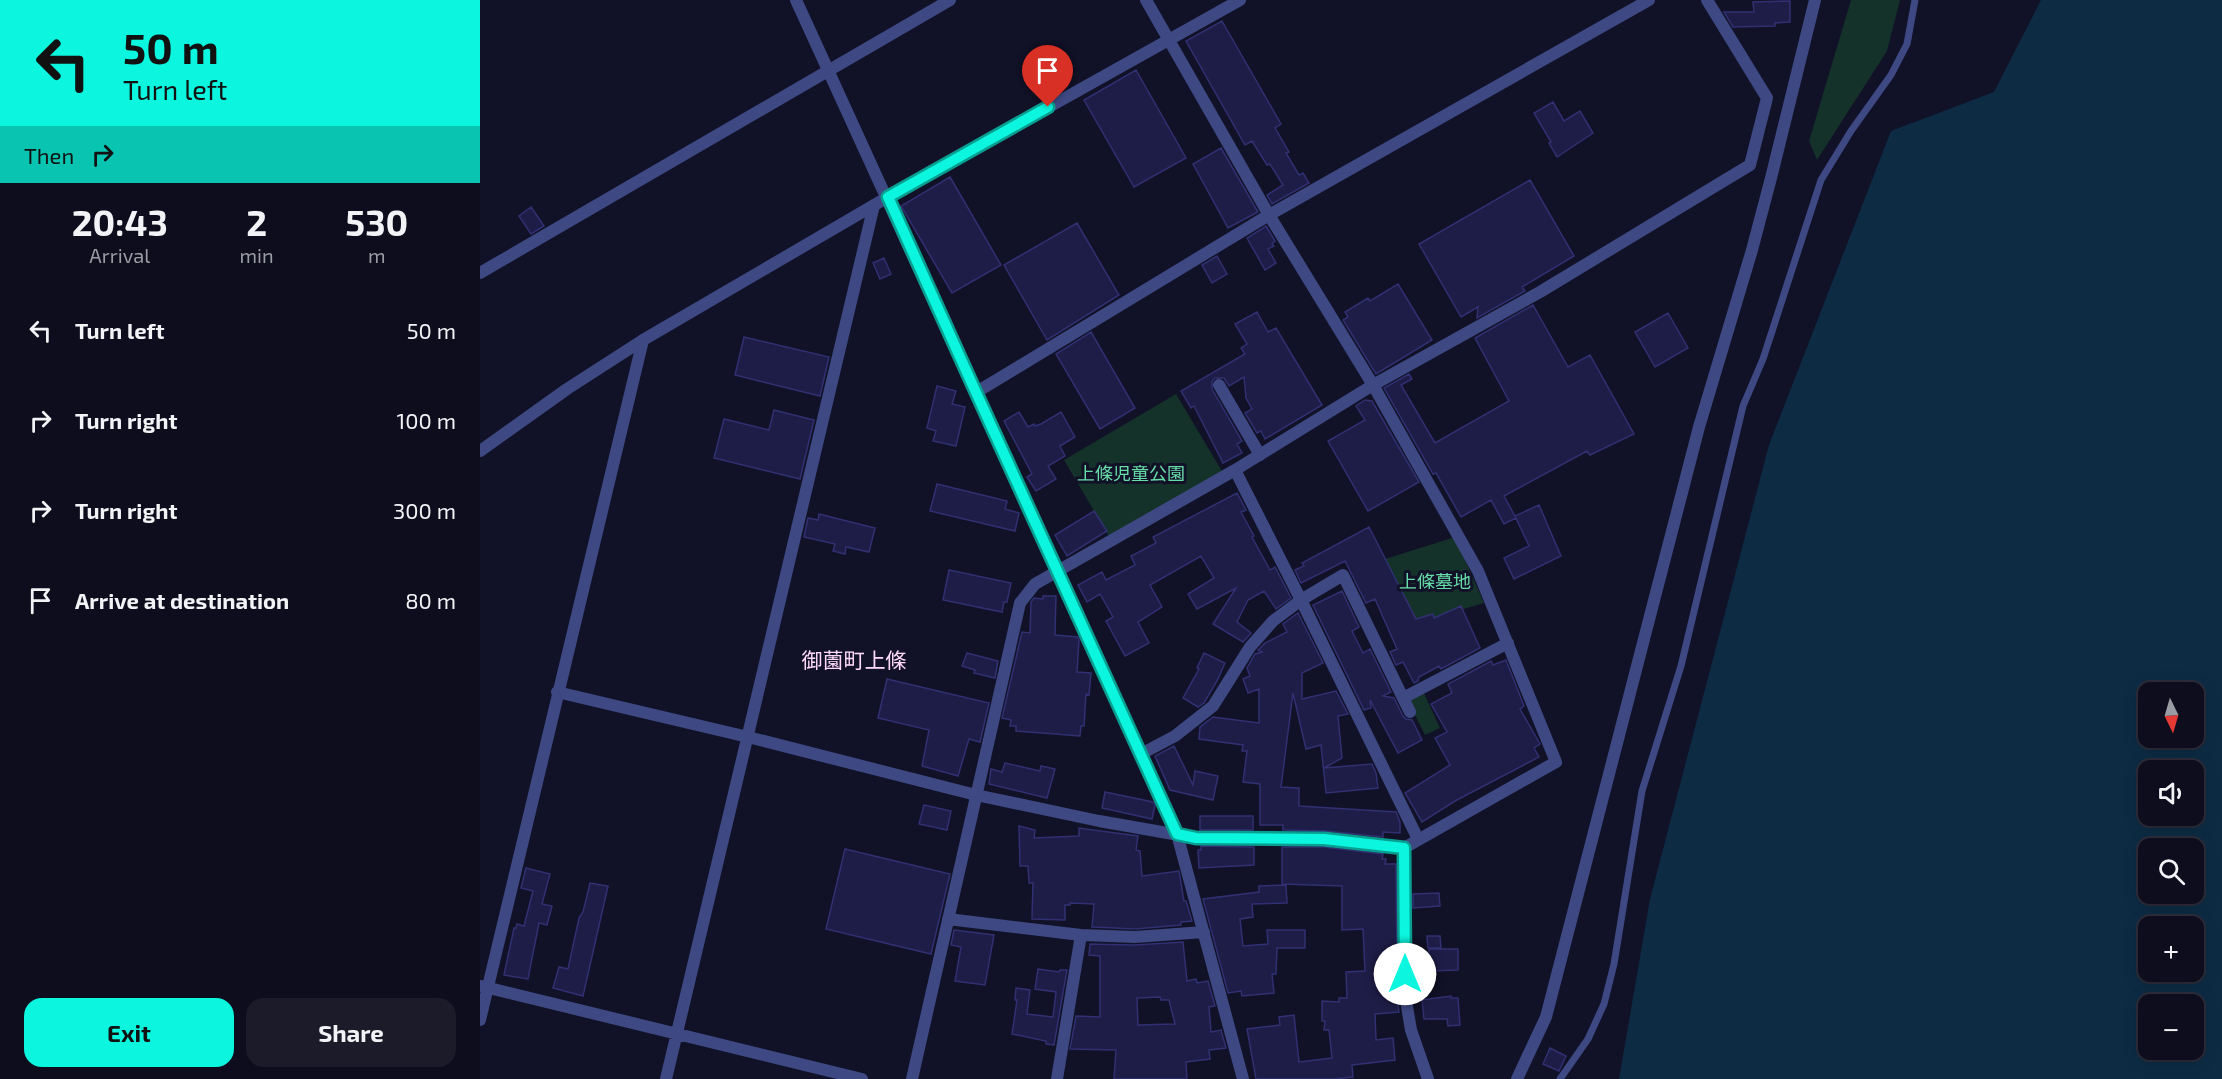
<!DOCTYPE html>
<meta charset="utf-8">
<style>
:root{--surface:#0d0d1d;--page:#1b1b2a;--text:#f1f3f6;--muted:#9a9ca4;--line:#2d2d3b;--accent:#0cf5de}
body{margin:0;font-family:"Exo 2","Noto Sans JP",sans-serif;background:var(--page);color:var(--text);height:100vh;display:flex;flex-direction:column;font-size:22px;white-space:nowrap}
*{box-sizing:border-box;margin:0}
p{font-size:20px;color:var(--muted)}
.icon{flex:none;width:33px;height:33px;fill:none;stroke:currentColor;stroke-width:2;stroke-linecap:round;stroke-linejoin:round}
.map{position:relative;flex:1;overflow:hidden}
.details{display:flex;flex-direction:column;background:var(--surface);width:480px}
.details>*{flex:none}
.hud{background:#0cf5de;color:#111;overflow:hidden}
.needle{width:39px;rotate:175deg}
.tools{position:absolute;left:1658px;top:682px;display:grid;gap:12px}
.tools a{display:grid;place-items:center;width:66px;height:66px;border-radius:12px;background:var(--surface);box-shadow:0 3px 15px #0003,0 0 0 2px var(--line);font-size:30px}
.pin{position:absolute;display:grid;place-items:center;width:51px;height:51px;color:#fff;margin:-62px -26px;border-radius:50% 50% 50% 0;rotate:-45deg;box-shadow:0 0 6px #0007}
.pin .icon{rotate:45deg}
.me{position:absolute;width:66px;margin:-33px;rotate:0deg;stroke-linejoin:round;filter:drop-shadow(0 0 4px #0008)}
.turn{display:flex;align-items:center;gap:21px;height:126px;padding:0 24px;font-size:27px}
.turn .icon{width:78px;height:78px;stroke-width:2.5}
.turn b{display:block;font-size:42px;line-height:51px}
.then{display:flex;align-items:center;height:57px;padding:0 24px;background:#0003;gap:12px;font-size:22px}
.eta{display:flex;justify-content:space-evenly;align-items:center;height:102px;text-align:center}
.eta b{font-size:36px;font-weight:700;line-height:42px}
.action{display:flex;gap:12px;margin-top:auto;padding:12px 24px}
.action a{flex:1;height:69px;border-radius:18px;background:var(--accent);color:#111;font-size:24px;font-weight:700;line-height:69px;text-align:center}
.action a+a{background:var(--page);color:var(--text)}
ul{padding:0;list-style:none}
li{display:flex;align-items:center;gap:18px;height:90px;padding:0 24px}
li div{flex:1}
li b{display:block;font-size:22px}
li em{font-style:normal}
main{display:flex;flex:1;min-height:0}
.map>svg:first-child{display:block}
.green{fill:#14312a}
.water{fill:#0d2c44;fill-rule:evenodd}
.building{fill:#1e1d47;stroke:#303072;stroke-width:1.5;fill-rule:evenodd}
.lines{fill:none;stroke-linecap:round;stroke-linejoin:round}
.service{stroke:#3e4984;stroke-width:7}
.minor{stroke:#3e4984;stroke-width:12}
.tertiary{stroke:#3e4984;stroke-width:12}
.route-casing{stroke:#089f90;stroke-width:15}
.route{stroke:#0cf5de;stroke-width:10}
.labels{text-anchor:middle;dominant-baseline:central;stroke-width:6;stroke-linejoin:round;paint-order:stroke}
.park-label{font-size:18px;fill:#66dca7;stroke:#111127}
.quarter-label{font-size:21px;fill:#fedaf8;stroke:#111127}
</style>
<main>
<section class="details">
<div class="hud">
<div class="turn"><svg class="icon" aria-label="left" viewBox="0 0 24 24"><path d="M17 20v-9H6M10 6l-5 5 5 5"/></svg><div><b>50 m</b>Turn left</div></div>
<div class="then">Then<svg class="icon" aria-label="right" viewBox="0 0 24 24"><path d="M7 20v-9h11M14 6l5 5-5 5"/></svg></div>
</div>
<div class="eta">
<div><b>20:43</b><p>Arrival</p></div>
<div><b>2</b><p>min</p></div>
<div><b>530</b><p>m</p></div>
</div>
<ul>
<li><svg class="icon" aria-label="left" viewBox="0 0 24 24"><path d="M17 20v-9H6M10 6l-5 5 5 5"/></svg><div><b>Turn left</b></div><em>50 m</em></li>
<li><svg class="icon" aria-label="right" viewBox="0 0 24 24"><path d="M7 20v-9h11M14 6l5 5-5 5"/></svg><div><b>Turn right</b></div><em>100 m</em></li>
<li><svg class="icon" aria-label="right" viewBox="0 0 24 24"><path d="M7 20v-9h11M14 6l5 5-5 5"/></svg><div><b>Turn right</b></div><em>300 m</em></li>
<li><svg class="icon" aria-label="arrive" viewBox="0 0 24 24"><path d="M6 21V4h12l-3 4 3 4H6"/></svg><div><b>Arrive at destination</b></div><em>80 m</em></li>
</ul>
<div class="action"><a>Exit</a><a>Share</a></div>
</section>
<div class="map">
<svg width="1742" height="1079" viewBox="0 0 1742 1079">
<rect width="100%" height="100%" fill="#111127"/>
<!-- green -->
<path class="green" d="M1371 0H1420L1407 51 1337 160 1329 141Z
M696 394 743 473 630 538 584 460Z
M975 537 1004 603 936 623 905 559Z
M943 691 960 728 945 735 927 699Z"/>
<!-- water -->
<path class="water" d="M1561 0H1742V1079H1139L1170 899 1289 445 1411 131 1514 92ZM1668 693H1713V738H1668ZM1668 771H1713V816H1668ZM1668 849H1713V894H1668ZM1668 927H1713V972H1668ZM1668 1005H1713V1050H1668Z"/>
<!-- building -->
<path class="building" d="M1310 1V22L1295 23V26L1253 27 1244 12H1274L1273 2Z
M742 21 801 124 795 128 809 152 806 153 819 175 823 173 829 183 792 204 787 195 803 185 790 164 787 165 772 141 765 145 706 41Z
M656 70 706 158 654 187 604 100Z
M1073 102 1084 121 1100 111 1113 133 1077 157 1069 143 1071 142 1054 113Z
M741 148 778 212 748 228 713 164Z
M470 177 521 265 472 293 421 206Z
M1050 180 1094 256 1042 287 1045 291 997 318 998 307 981 317 939 244Z
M51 207 64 226 51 234 39 216Z
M597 223 639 295 567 340 524 265Z
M786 226 795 241 792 244 794 246 788 249 796 263 785 270 767 238Z
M737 256 747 274 732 283 722 265Z
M404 258 411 274 400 279 393 263Z
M918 284 952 340 896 374 863 320 868 317 865 312 888 298 890 301Z
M1053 305 1088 367 1110 355 1154 434 1110 455 1107 451 1024 496 1036 518 1024 524 1011 500 981 517 956 473 953 474 904 388 929 374 932 379 921 385 955 443 1029 401 995 338Z
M777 312 788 332 796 328 842 405 785 439 781 431 777 433 765 413 772 409 766 398 764 377 749 386 744 378H735L732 381V389L762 441 757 444 762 453 743 463 714 406 711 408 701 391 765 354 761 348 767 344 755 324Z
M1188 313 1208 348 1175 367 1155 332Z
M611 332 655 408 620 429 576 354Z
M264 337 349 357 340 396 255 375Z
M457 386 476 391 472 404 485 407 476 446 453 441 456 431 447 428Z
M885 400 892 401 939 482 888 511 848 441 885 420 876 406Z
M294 410 334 420 320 479 234 458 244 419 289 430Z
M539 412 548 427 554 424 555 426 561 424 581 412 595 437 580 446 585 456 568 466 576 479 556 491 547 477 552 474 524 421Z
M457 484 527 501 525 509 539 513 535 531 450 511Z
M757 493 766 510 761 512 774 536 772 537 790 570 795 567 811 598 796 609 784 591 768 600 757 622 771 633 763 642 733 624 756 588 717 609 708 594 734 578 721 556 670 585 682 607 658 622 669 643 645 656 626 621 633 617 620 594 607 602 598 585 622 572 626 580 655 565 651 556 676 543 673 537Z
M1059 505 1081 556 1034 579 1024 558 1049 546 1035 516Z
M614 511 627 531 587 556 575 535Z
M339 514 395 528 389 552 366 547 365 554 353 551 355 544 324 537 328 518 338 520Z
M889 527 936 619 953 614 954 618 981 606 1000 648 961 669 959 666 939 677 938 681 934 683 923 662 916 665 910 652 917 649 895 599 886 603 865 561 821 583 815 570 824 566 822 563Z
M469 570 531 583 527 602H524L522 612 463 600Z
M862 591 879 627 872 631 883 653 890 649 911 692 903 696 914 698 923 716 926 719 932 720 942 740 918 753 890 700 891 708 884 710 833 605Z
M563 596H576L575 635 598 637 599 640 597 672 611 673 609 695 606 694 604 726H601L600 736 536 731V726H530L531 720 522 718 542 632 550 633 551 602 554 598 563 599Z
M818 613 843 663 822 673V699L856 691 868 714 858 716 862 758 844 768 892 764 896 773 898 788 846 793 841 745 826 749 813 693 801 787 819 788V806L916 812 920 822V833L903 832V837L845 831 803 830V825H780V784L763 782 767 751H762L763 745 719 739 720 727 733 717 779 723V689L768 693 763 679 770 676 767 668 775 654 782 652 778 650 785 643 807 632 803 624Z
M487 653 518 661 515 678 494 673 495 670 482 666Z
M724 653 745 663 737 681 724 703 718 707 703 698 719 669 717 668Z
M1026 660 1044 706 1040 709 1060 744 1054 748 1059 757 975 801 942 822 925 793 970 765 955 738 967 732 951 704 972 693 968 684 1011 661 1013 665Z
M407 679 509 703 500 742 489 739 478 776 442 766 449 730 398 718Z
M694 746 713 785 715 771 738 776 733 800 690 790 675 756Z
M525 763 560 771 561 766 575 769 567 798 509 784 511 769 522 772Z
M625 792 673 802 675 805 672 819 622 808Z
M444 805 471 811 467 830 439 824Z
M720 816H773V830H720Z
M539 826 555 830 554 838 599 836V828L658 836 656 850 660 851 662 876 699 871 704 901H706L712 921 701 922V925L655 929 612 927 614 904 590 903V905H585V920L552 919 553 883H549L548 866H540Z
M721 846 774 847V865L719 868 718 850H721Z
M802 847H844L903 854 902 859H906L905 864H916L917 965 911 966 912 999H917L919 1012 895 1014 896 1040 913 1038 915 1060 872 1065 873 1077 854 1079H776L767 1029 800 1025 799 1017 814 1015 819 1062 852 1058 849 1030H844L845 1021H842V1001L859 1002V998H867L866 972 885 971 883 929 862 930V886L802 884Z
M365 849 470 874 451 954 346 929Z
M46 868 70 874 62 904 72 906 67 925 59 923 48 979 24 975 34 928H36L37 924 44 926 53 891 41 888Z
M110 883 128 886 103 996 73 988 79 967 88 969 99 918 103 912Z
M806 885 807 903 772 904 773 917 760 919 763 946 788 944 787 930H825V948H797L796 974H792L794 993 762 996 761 991 748 993 723 899 779 892V886Z
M959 893 960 906 933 908V894Z
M474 930 514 935 505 985 475 981 481 947 471 945Z
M947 936H960L961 948H948Z
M703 942 707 981 716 979 717 983 728 981 735 1006 729 1007 731 1032 741 1030 746 1048 729 1050 730 1059 706 1062 707 1079H634L636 1050 590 1049 596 1016 620 1017V956L609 955 610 944 655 945ZM680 997 681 1000H689L695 1024 658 1025 657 998Z
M949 949H978V970L949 971Z
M558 969 579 972 580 970H587L574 1045 566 1044V1041L532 1034 537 1000H535L536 988 550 990 547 1014 573 1017 576 992 555 989Z
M971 996V998H978L980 1025 968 1026 967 1019H944L942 1000Z
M1070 1048 1086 1056 1079 1071 1063 1064Z"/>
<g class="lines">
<!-- service -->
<path class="service" d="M1080 1079 1108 1039 1124 1004 1134 964 1162 791 1201 666 1263 406 1283 359 1341 180 1371 131 1411 75 1427 44 1435 0"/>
<!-- minor -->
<path class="minor" d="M316 0 697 834 763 1079
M666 0 789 215 893 385 998 571 1076 762 924 848 925 995 931 1030 948 1079
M0 273 470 0
M739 385 780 455
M495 393 789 215 1169 0
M755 470 821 600 863 575 923 698 1028 643
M77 692 268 737 496 795 619 821 716 838 844 839 924 848
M923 698 930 712
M661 754 695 736 733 706 770 647 793 621 821 600 938 839
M468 919 601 935 655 937 724 932
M1 986 382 1079
M0 1020 163 340
M186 1079 394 205
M432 1079 540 603 555 584 755 470 893 385 1060 292 1270 165 1287 98 1227 0
M577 1079 601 935
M1037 1079 1066 1017 1219 427 1272 250 1291 178 1335 0"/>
<!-- tertiary -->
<path class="tertiary" d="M0 451 87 389 163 340 408 197 760 0"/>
</g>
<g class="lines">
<!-- route casing -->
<g class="route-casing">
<path id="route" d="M568 107 408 197C503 410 601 622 697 834L716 838 844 839 924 848 925 974"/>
</g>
<!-- route -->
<use href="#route" class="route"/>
</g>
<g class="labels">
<!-- park labels -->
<g class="park-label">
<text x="651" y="473">上條児童公園</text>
<text x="955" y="581">上條墓地</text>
</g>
<!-- quarter labels -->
<g class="quarter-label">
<text x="374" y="659">御薗町上條</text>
</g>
</g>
</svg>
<div class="tools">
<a><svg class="needle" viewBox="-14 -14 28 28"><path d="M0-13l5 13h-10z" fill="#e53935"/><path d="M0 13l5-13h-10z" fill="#9a9ca4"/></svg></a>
<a><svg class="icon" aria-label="sound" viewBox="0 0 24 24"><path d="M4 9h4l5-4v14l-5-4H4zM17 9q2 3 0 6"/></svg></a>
<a><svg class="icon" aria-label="search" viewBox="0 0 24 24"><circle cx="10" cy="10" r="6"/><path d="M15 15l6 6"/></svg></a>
<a>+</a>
<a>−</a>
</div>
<div class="pin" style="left:568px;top:107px;background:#d93025"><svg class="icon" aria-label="arrive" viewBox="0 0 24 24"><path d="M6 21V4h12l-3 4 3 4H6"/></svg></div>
<svg class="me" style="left:925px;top:974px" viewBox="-20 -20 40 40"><circle r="19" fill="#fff"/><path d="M0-13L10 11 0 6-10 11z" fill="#0cf5de"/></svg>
</div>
</main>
